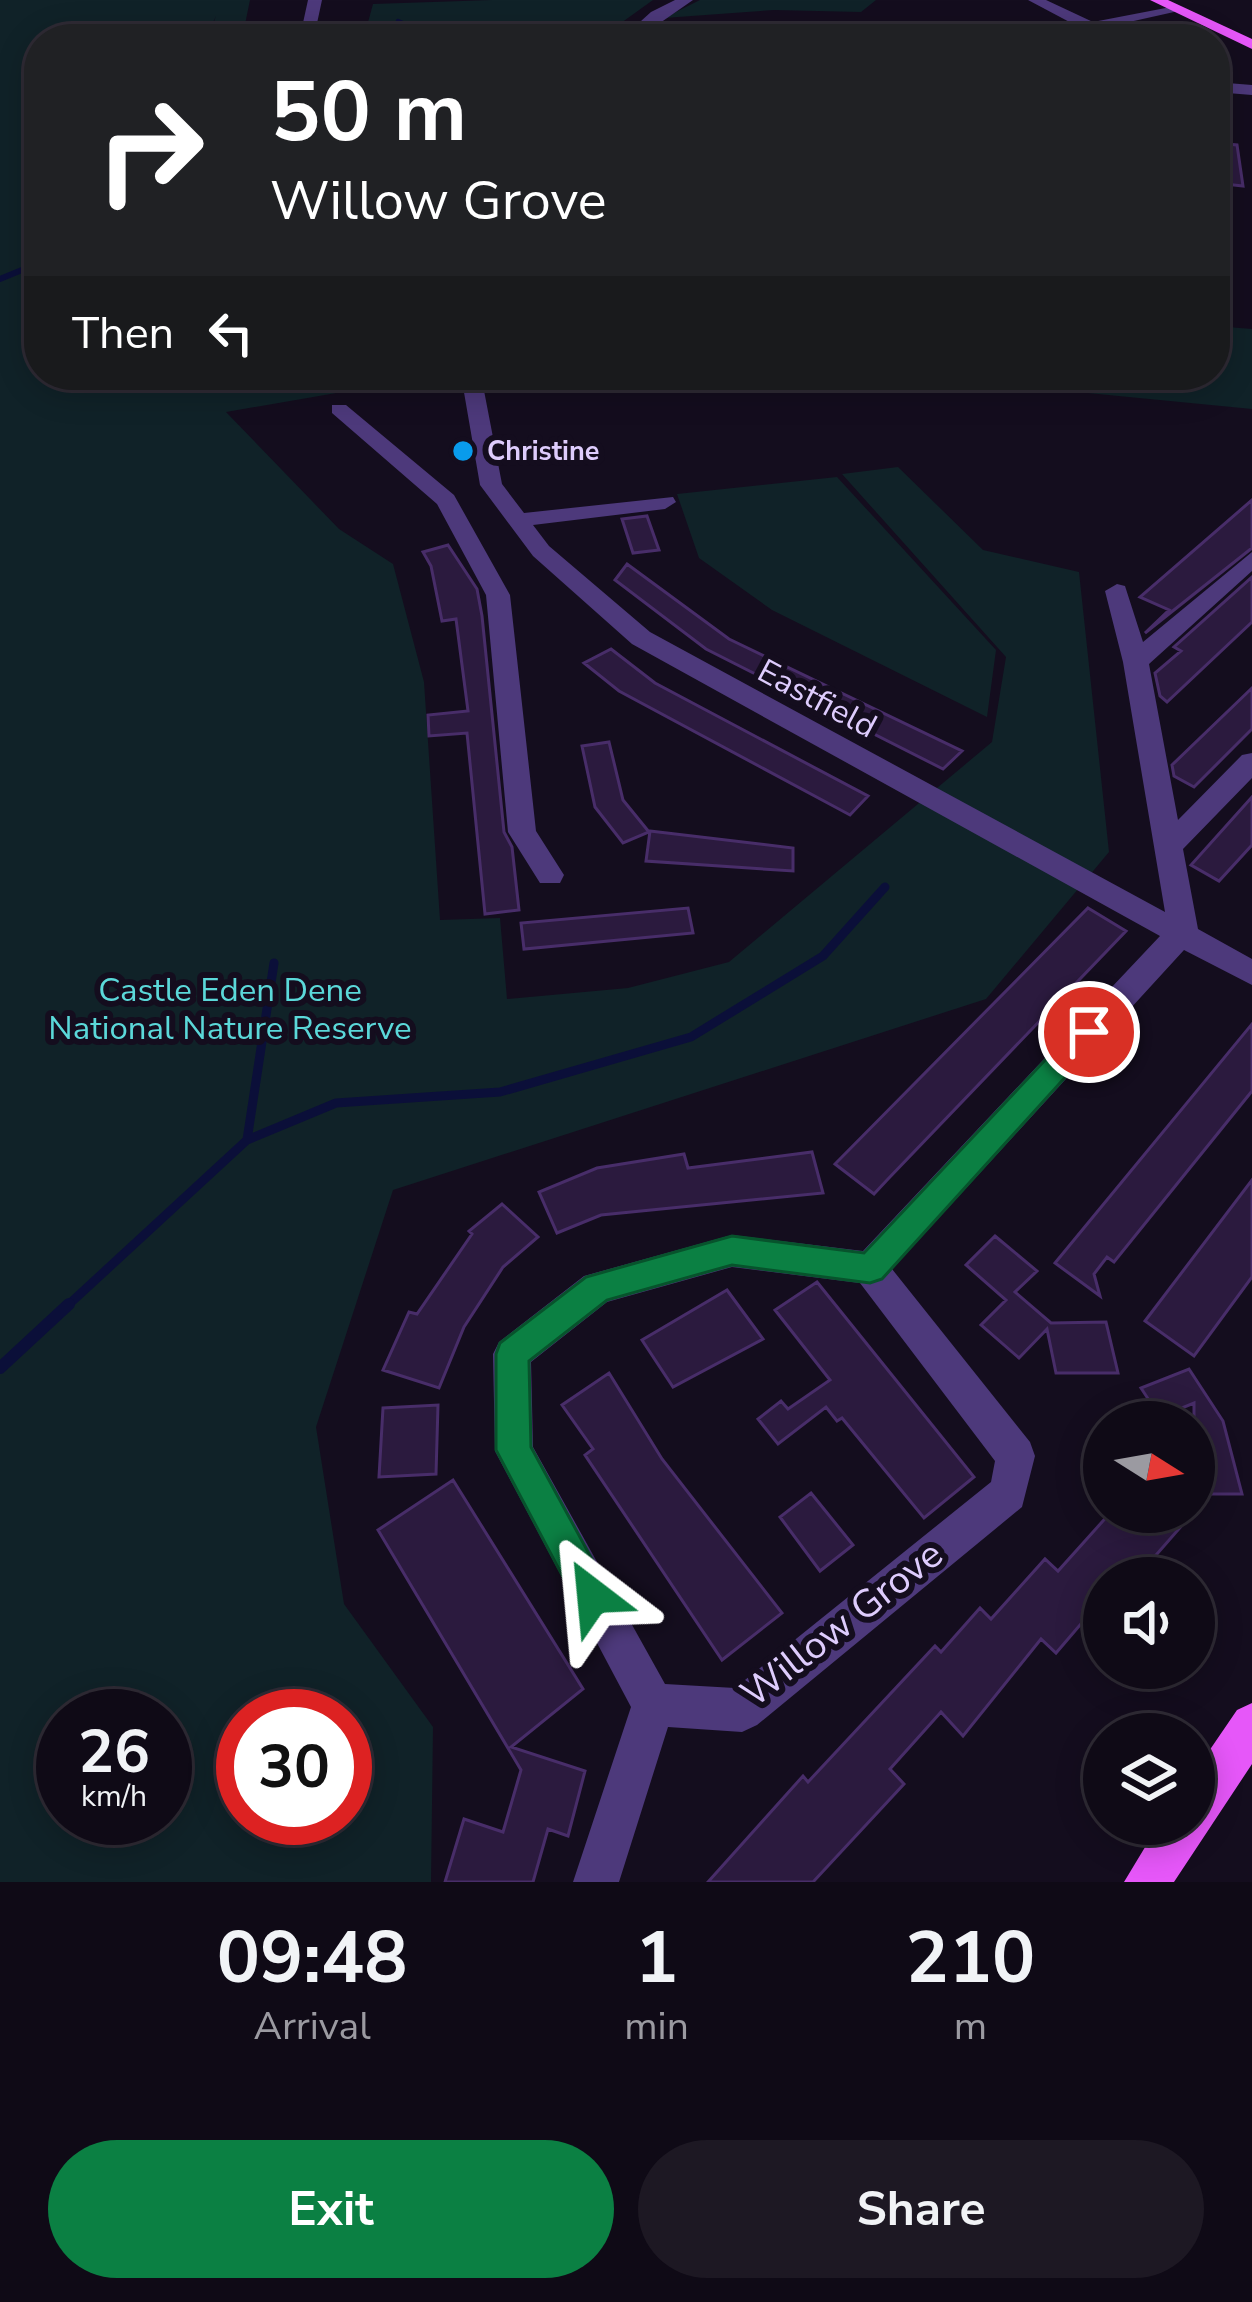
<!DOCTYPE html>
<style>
:root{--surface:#0f0a16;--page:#1d1823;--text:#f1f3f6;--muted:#9b9aa1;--line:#2f2b35;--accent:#0b8043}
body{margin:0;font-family:"Nunito Sans",sans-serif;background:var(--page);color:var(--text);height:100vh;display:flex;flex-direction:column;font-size:45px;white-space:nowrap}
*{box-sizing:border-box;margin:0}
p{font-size:39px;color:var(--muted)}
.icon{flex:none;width:66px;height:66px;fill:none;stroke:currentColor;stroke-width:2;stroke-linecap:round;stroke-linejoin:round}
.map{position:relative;height:1882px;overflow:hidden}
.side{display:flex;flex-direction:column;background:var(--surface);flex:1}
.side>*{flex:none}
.banner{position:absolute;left:24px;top:24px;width:1206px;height:366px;border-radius:48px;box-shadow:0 6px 30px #0003,0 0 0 3px var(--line);background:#202124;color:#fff;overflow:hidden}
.needle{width:78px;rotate:101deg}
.fabs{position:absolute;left:1083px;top:1401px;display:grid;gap:24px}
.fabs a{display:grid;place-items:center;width:132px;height:132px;border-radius:50%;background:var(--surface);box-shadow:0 6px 30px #0003,0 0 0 3px var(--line);font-size:60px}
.speed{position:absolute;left:36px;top:1689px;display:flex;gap:24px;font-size:60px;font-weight:700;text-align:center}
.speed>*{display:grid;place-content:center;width:156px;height:156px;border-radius:50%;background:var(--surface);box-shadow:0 6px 30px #0003,0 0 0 3px var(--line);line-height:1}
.speed small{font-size:30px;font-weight:400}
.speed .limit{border:18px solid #d22;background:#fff;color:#111}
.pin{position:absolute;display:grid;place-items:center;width:102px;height:102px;color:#fff;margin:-51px;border:6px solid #fff;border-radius:50%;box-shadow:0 3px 12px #0007}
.me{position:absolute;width:132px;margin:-66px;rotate:331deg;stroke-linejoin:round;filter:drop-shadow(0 0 9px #0008)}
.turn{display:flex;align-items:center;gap:42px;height:252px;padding:0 48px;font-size:54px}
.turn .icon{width:156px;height:156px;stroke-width:2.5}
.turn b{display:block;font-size:84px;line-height:102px}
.then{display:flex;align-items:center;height:114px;padding:0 48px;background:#0003;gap:24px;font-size:45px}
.eta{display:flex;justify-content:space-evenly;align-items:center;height:204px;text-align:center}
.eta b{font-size:72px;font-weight:700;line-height:84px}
.cta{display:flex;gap:24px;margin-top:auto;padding:24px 48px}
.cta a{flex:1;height:138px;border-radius:72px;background:var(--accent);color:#fff;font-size:48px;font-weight:700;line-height:138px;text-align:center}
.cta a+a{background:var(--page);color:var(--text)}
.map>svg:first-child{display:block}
.green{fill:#102228;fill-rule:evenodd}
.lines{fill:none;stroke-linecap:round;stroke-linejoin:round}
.stream-far3{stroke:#0b0f39;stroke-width:4.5}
.stream-far2{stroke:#0b0f39;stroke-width:6}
.stream-far1{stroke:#0b0f39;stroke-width:9}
.stream{stroke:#0b0f39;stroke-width:12}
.building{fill:#2b1a3e;stroke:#482d69;stroke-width:3}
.minor{fill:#4d397b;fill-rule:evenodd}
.major{fill:#e657f9;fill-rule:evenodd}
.route{fill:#0b8043;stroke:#07532c;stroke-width:3}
.poi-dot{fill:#099bec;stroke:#140d1e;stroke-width:4.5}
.labels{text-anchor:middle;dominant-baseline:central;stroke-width:12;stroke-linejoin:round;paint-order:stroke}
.far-poi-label{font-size:27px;font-weight:bold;fill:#deccfd;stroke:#140d1e;text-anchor:start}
.street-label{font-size:33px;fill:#deccfd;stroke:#140d1e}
.park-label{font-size:33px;fill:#5bd8d9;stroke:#140d1e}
.near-street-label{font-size:39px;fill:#deccfd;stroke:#140d1e}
</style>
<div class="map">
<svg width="1252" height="1882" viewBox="0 0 1252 1882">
<rect width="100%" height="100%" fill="#140d1e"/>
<!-- green -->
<path class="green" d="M0 0H250L242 39H208L216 16 205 39H39V375H360L365 388 226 412 339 529 393 564 424 682 440 920 500 918 507 999 628 988 729 962 992 742 1006 657 842 474 898 467 983 550 1079 572 1109 852 986 999 393 1190 316 1427 344 1604 433 1727 431 1882H0ZM63 1716H165V1818H63ZM243 1716H345V1818H243Z
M492 0H653L621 23 570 37 345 39 364 37 373 4Z
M700 0H876L861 12 774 10 664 18Z
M1215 326 1252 329V409L1016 386V375H1215Z
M837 477 996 650 987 717 772 610 699 558 677 494Z"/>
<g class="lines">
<!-- stream-far3 -->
<path class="stream-far3" d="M398 21 438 39"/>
<!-- stream-far2 -->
<path class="stream-far2" d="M0 279 39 263"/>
<!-- stream-far1 -->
<path class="stream-far1" d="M247 1140 274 963
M66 1307 247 1140 336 1103 500 1092 691 1037 823 956 885 887"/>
<!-- stream -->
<path class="stream" d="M0 1368 69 1304"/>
</g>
<!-- building -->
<path class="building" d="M1215 143 1237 145 1243 186 1215 183Z
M1252 500V548L1145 633 1169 610 1140 597Z
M647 516 659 550 633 553 622 519Z
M448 545 477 589 482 616 504 832 512 847 519 910 485 914 467 733 429 736 428 715 468 711 456 619 442 621 431 566 423 552Z
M627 564 729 639 962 751 943 769 706 649 615 580Z
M1252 577V622L1167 702 1160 696 1155 673 1181 651 1174 647Z
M611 649 655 683 868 796 850 815 619 691 584 663Z
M1252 688V729L1194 787 1174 776 1172 765Z
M609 742 623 800 649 832 623 843 595 807 582 746Z
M1252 797V845L1219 881 1191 865Z
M650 831 793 848V871L646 861Z
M688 908 693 933 524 949 521 923Z
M1088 908 1126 931 888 1179 874 1194 835 1164Z
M1252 1024V1091L1114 1262 1107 1257 1094 1274 1100 1296 1055 1263Z
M812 1152 823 1193 601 1215 557 1233 539 1192 597 1168 684 1154 688 1168Z
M1252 1180V1277L1194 1356 1145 1321Z
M502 1204 538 1237 503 1267 464 1327 439 1388 383 1370 409 1312 417 1314 472 1234 469 1231Z
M995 1236 1037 1271 1015 1292 1051 1323 1106 1322 1118 1373H1056L1047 1329 1019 1358 981 1325 1006 1300 966 1265Z
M817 1282 974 1477 924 1518 842 1418 837 1421 826 1407 778 1444 758 1419 781 1401 788 1409 830 1380 775 1310Z
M727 1290 763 1339 673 1387 642 1340Z
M1189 1369 1223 1421 1242 1494H1194V1403L1160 1417 1141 1388Z
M609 1373 662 1459 782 1613 722 1660 585 1455 593 1449 562 1405Z
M438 1405 436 1474 379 1477 383 1408Z
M453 1480 583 1689 511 1747 585 1771 568 1836 548 1829 533 1882H445L464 1819 503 1832 521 1770 378 1530Z
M811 1493 853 1545 820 1571 780 1517Z
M1111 1512H1171L1184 1523 1136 1578H1104V1597L1056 1653 1041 1639 963 1736 941 1712 890 1769 904 1784 813 1882H708L803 1776 808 1782 935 1646 941 1652 980 1608 991 1619 1045 1559 1058 1571Z"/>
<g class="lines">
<!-- minor -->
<path class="minor" d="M308 0H322L316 28 328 29V35L301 32Z
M675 0H693L637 39H621L651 12Z
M1028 0H1046L1093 22 1176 6 1183 10 1053 39H1025L1077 26Z
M1215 82 1252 85V95L1215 92Z
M461 375H481L502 484 524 513 673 497 676 502 665 509 533 525 549 546 650 632 1165 912 1123 662 1105 591 1117 584 1125 586 1143 642 1252 552V571L1149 664 1178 820 1242 755 1252 753V778L1183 849 1198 929 1252 959V985L1184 950 892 1269 1030 1442 1035 1456 1022 1507 757 1725 742 1732 668 1727 619 1882H573L631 1707 495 1451 493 1354 499 1342 584 1276 732 1235 863 1251 1160 936 632 644 533 556 480 485ZM732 1267 860 1283 995 1461 991 1482 735 1688 665 1684 533 1447 531 1362 607 1302Z
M332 405H346L454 495 510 595 536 831 564 875 560 883H540L508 832 486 595 437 504 332 413Z"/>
<!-- major -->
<path class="major" d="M1150 0H1168L1252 39V49Z
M1252 1703V1764L1174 1882H1124L1159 1824H1194V1773L1237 1710Z"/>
</g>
<!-- route -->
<path class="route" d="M1089 1020 1104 1032 1099 1040 882 1279 870 1283 732 1265 607 1300 529 1361 531 1447 612 1596 606 1609 593 1614 580 1609 496 1450V1354L500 1343 586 1277 732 1236 864 1253 1079 1024Z"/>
<!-- markers -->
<circle class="poi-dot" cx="463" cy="451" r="12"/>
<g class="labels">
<!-- far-poi labels -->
<g class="far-poi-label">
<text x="487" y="451">Christine</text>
</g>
<!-- street labels -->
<g class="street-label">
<text transform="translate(817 699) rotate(28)">Eastfield</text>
</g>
<!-- park labels -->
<g class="park-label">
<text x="230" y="990">Castle Eden Dene<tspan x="230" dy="38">National Nature Reserve</tspan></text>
</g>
<!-- near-street labels -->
<g class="near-street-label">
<text transform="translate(842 1624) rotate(-38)">Willow Grove</text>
</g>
</g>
</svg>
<div class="fabs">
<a><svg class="needle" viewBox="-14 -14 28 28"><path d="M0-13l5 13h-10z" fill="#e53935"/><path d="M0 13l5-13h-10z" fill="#9b9aa1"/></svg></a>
<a><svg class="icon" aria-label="sound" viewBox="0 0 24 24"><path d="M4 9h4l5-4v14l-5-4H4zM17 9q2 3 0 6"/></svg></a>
<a><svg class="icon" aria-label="layers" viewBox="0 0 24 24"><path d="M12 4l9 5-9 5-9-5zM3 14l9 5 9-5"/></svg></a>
</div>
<div class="speed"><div>26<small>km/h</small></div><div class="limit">30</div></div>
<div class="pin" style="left:1089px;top:1032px;background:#d93025"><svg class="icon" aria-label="arrive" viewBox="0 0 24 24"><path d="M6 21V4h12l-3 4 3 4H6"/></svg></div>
<svg class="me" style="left:593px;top:1596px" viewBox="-20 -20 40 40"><path d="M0-17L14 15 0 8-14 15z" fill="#0b8043" stroke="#fff" stroke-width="4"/></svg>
<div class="banner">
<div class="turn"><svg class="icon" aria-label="right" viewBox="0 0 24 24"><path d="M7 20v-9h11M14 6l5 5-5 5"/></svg><div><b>50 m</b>Willow Grove</div></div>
<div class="then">Then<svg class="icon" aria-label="left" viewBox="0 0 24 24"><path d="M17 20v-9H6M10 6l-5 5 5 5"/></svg></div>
</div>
</div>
<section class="side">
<div class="eta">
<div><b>09:48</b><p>Arrival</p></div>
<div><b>1</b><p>min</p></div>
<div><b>210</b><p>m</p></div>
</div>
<div class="cta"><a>Exit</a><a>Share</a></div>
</section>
